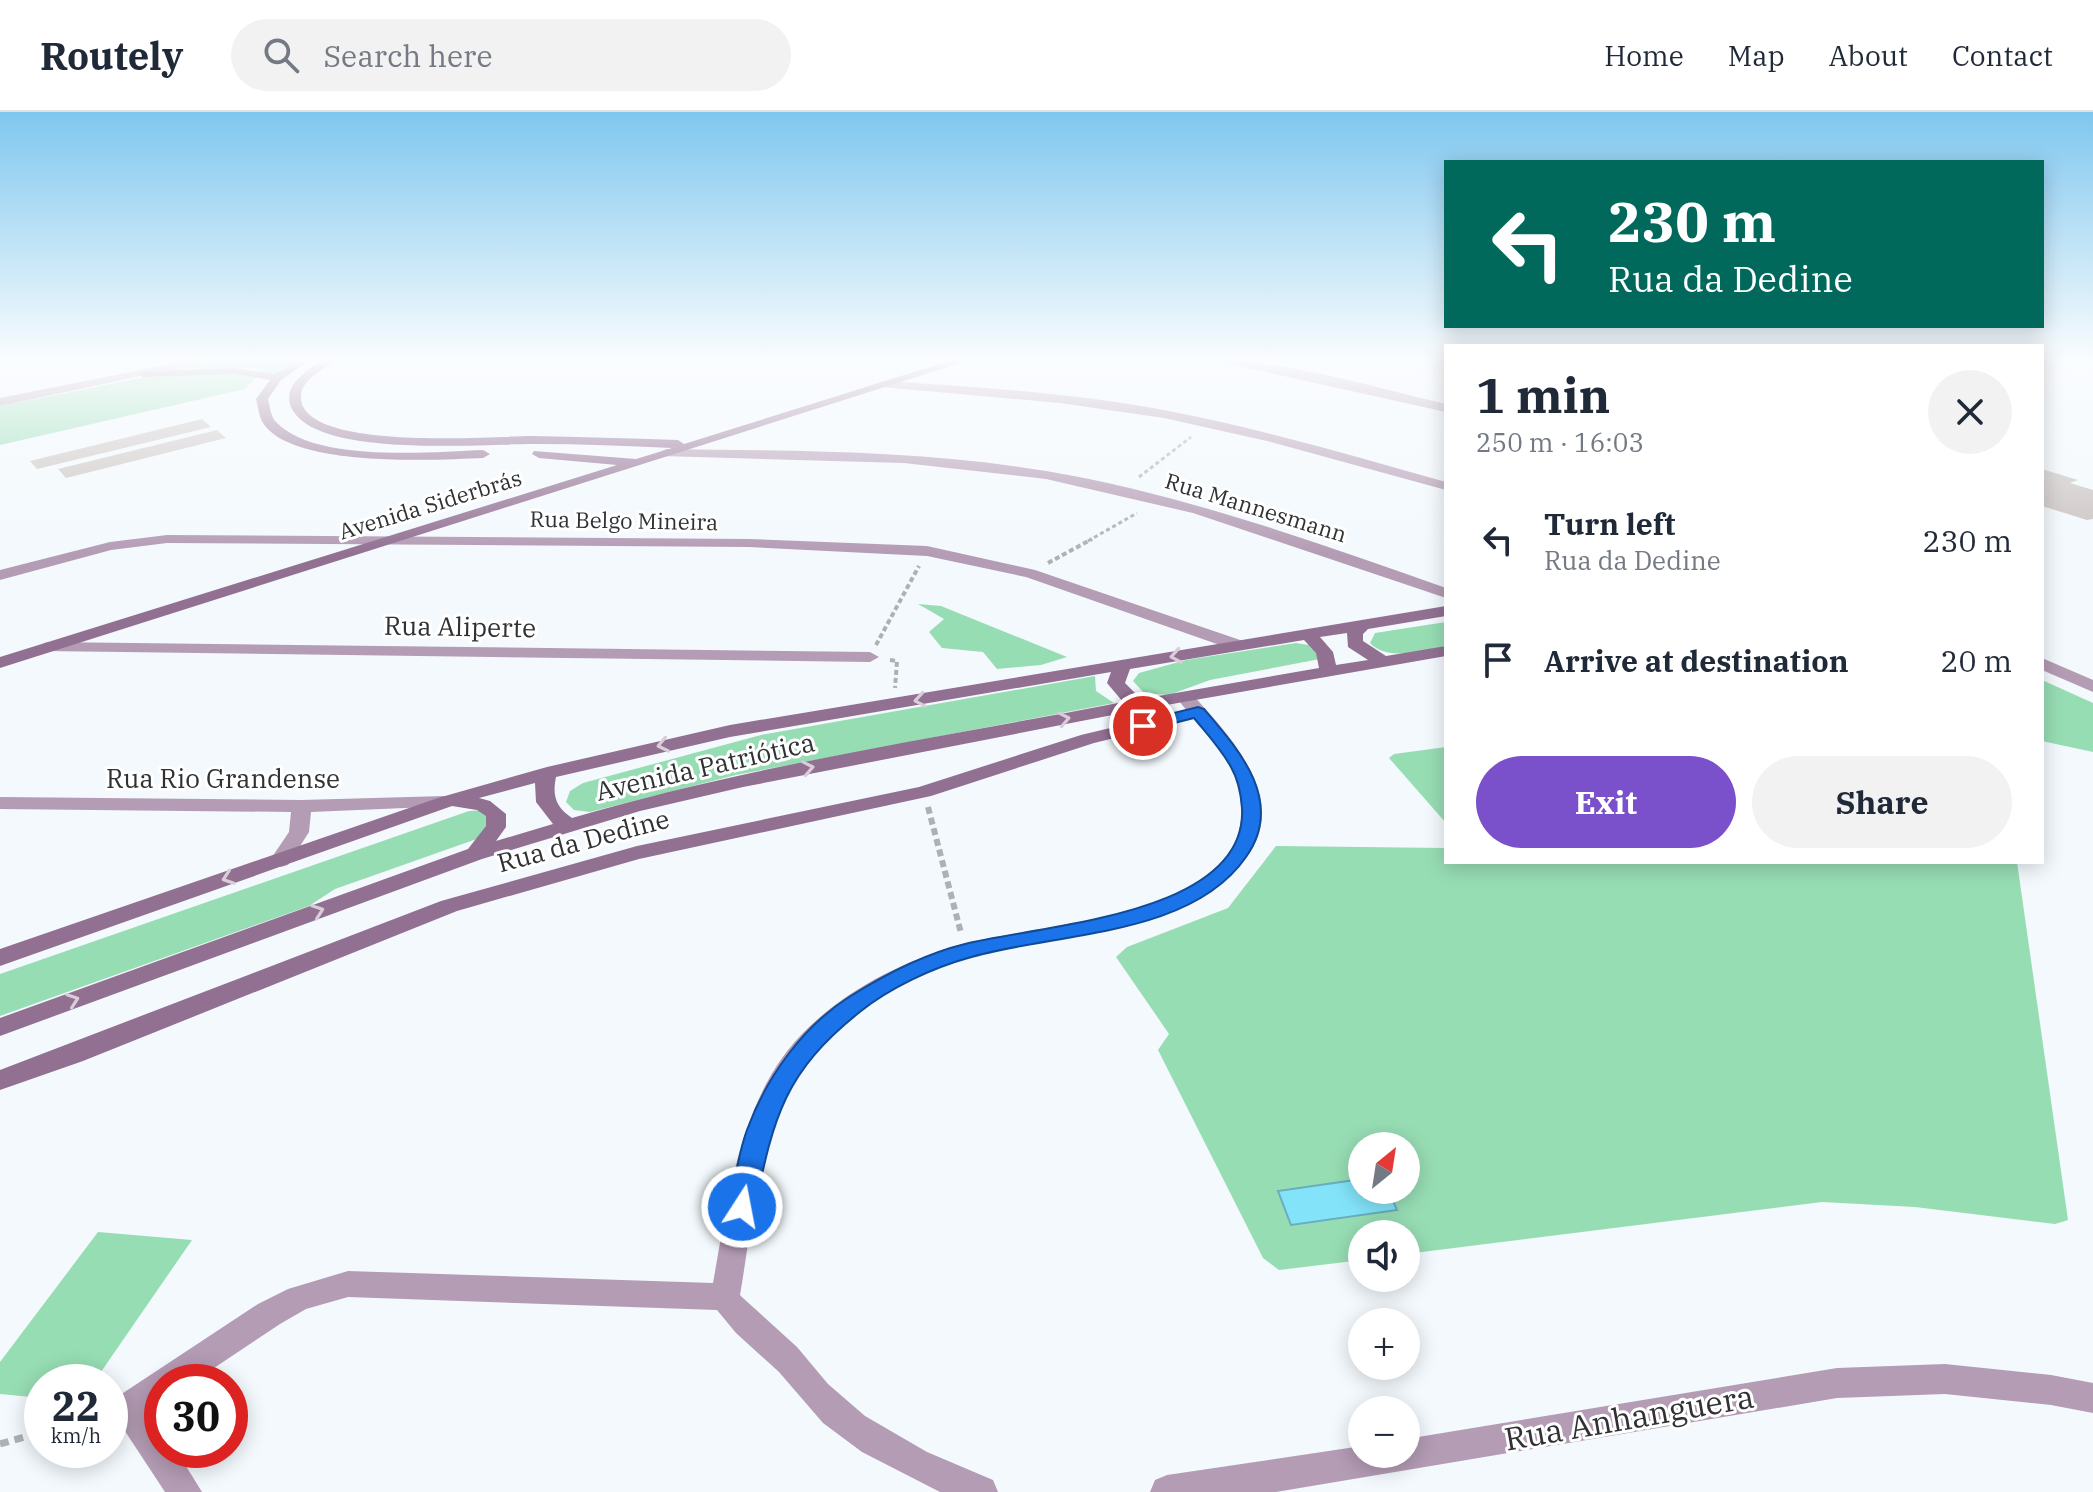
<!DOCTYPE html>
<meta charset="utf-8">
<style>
:root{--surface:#fff;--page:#f2f2f3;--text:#1f2937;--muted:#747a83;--line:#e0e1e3;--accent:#7a51ca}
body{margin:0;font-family:"IBM Plex Serif",serif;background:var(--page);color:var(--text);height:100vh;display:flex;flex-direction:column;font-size:30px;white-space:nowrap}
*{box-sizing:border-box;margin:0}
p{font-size:26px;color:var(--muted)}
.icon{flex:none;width:44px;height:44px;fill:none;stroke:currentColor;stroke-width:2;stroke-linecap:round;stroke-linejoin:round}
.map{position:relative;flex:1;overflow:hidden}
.panel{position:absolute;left:1444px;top:232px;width:600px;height:520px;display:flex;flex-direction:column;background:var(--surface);border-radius:0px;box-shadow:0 4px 20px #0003}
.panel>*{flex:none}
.top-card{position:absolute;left:1444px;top:48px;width:600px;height:168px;border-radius:0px;box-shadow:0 4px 20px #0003;background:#00695c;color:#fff;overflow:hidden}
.needle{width:52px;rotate:30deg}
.buttons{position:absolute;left:1348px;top:1020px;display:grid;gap:16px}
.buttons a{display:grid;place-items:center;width:72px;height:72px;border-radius:50%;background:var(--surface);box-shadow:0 4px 20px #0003;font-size:40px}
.speed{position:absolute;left:24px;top:1252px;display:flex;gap:16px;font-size:40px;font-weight:700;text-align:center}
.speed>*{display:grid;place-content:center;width:104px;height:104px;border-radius:50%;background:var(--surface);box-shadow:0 4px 20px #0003;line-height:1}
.speed small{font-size:20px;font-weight:400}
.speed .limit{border:12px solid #d22;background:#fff;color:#111}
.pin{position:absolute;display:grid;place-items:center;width:68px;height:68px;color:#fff;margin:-34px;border:4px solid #fff;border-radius:50%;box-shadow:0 2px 8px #0007}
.me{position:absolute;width:88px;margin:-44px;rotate:11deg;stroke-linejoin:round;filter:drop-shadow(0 0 6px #0008)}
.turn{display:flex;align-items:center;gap:28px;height:168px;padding:0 32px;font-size:36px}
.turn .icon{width:104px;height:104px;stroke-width:2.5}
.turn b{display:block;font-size:56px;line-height:68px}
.round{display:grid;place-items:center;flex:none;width:84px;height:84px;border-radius:42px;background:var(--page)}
.overview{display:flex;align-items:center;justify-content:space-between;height:136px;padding:0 32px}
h1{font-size:48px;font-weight:800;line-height:60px}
.primary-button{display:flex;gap:16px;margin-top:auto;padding:16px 32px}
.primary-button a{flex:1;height:92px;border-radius:48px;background:var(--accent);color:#fff;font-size:32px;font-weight:800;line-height:92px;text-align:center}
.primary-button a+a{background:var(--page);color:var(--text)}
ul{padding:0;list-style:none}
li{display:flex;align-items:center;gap:24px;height:120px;padding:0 32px}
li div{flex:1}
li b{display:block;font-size:30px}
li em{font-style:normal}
header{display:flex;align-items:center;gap:48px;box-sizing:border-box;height:112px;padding:0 40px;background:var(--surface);border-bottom:2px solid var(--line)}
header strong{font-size:38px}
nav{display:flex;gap:44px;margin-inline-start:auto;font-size:28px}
.search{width:560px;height:72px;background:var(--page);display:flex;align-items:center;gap:20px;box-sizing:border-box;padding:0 28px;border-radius:44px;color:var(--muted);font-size:30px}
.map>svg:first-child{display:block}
.green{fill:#97ddb4;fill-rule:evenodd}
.water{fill:#83e4f9;stroke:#6aaebe;stroke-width:2}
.building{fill:#cac3c1}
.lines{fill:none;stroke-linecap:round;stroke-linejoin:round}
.path-far3{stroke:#acb1b4;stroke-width:3;stroke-dasharray:4 3;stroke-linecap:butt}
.path-far2{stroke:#acb1b4;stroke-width:4;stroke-dasharray:5 3;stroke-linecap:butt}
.path-far1{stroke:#acb1b4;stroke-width:6;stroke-dasharray:7 4;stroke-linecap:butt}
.path{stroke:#acb1b4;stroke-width:7;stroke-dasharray:9 6;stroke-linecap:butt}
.street{fill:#b49cb4;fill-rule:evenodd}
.secondary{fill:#927092;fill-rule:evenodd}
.oneway{stroke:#d9cdd9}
.route{fill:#1a73e8;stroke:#114b97;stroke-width:2}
.labels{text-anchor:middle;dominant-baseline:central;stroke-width:6;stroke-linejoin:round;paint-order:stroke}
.far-street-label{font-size:22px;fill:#2f3133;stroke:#fff}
.street-label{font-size:26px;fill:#2f3133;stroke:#fff}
.near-street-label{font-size:32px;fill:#2f3133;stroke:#fff}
</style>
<header>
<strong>Routely</strong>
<div class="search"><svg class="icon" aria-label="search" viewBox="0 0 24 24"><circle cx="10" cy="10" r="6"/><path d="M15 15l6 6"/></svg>Search here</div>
<nav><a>Home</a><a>Map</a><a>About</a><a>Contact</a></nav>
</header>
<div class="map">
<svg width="2093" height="1380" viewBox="0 0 2093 1380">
<rect width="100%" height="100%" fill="#f3f9fd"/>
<!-- green -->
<path class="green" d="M219 248H295L271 264 255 256 171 258Z
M243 261 257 265 245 277 0 333V294L145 265Z
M918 492 941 494 1067 545 1041 553 997 557 983 540 942 536 929 520 944 507Z
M1446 510V534C1423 538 1388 550 1370 531L1375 521Z
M1296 531 1315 534 1320 547 1210 568 1169 583 1144 581 1133 569 1139 561 1186 548Z
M1095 564 1096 579 1114 591 736 663 590 700 574 698 566 690 570 679 583 671 761 623Z
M2042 568 2093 591V640L2042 629Z
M1446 635V711L1389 646 1394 642Z
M486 698 488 723 335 777 309 794 0 904V862L469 699Z
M1276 734 1446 736V750H2017L2068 1108 2055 1112 1915 1095 1822 1090 1406 1142V1122H1362V1148L1279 1158 1263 1146 1158 938 1169 922 1116 845 1127 835 1228 796ZM1362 1034H1406V1078H1362Z
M98 1120 192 1128 94 1270H42V1286L0 1282V1250Z"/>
<!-- water -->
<path class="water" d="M1362 1067V1078H1388L1397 1098 1291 1113 1278 1079Z"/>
<!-- building -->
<path class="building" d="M202 307 211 315 37 357 30 349Z
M217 318 226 326 66 366 58 357Z
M2042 357 2078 368 2070 371 2093 378V407L2087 408 2042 394Z"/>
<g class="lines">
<!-- path-far3 -->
<path class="path-far3" d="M1139 365 1191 325
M1088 429 1137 401"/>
<!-- path-far2 -->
<path class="path-far2" d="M1048 451 1092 427
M876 533 919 454
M890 548 897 549 895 576"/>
<!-- path-far1 -->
<path class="path-far1" d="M928 695 961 821"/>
<!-- path -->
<path class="path" d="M0 1332 42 1320"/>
<!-- street -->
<path class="street" d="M191 248H215L0 294V286Z
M1211 248C1285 248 1373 275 1446 292V300Z
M886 269C979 275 1072 281 1164 298 1259 316 1353 344 1446 370V378L1267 329 1164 306 1060 291 882 275 880 273Z
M666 337C793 339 921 338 1046 359 1183 382 1315 430 1446 476V486L1193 401 1046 367 904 351 661 344 659 341Z
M167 423 749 427 927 434 1035 458 1243 529 1245 533 1243 537H1231L1026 465 927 444 749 435 167 431 111 438 0 468V458L110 430Z
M50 530 870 540 879 545 870 550 44 539 42 535 44 531Z
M2042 546 2093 568V580L2042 558Z
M1185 580 1191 581C1232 626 1296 693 1240 753 1169 830 1059 818 965 847 914 863 863 890 825 929 760 994 755 1096 740 1183L743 1186 797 1235 828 1272 865 1304 927 1340 993 1368 998 1380H940L862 1340 823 1311 779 1260 736 1221 717 1198 348 1185 306 1197 280 1212 193 1270H162V1291L150 1300 162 1318V1338H176L202 1380H165L117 1307 112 1296 117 1285 258 1192 288 1177 348 1159 713 1171C729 1083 740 980 809 915 850 876 902 850 956 834 1032 810 1267 808 1239 680 1231 641 1199 616 1176 585Z
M445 684 455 690 452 694 311 700 309 720 288 753 281 755 270 748 289 720 291 700 0 697V685L302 688Z
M1945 1252 2051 1263 2093 1271V1301L2051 1293 1945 1282 1837 1286 1276 1380H1150L1155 1368 1167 1363 1362 1334V1342H1406V1327L1837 1256Z"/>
<!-- secondary -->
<path class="secondary" d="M297 248H310L281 268 268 287C270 295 271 305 276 310 315 351 430 340 483 338L490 342 483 346C434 348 292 356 263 311 259 305 258 294 256 287L270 268 235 262 143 265 137 262 143 259 235 256 275 262Z
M322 248H335C323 259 299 268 301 287 306 340 494 324 532 324 580 325 629 326 678 328L684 332 952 248H970L0 556V545L617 353 539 346 532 342 534 339 636 347 672 336C627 334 582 332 537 332 487 331 314 348 291 295 282 274 307 258 322 248Z
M1446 494V504L1368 517 1363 522V529L1386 544 1446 534V544L1138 598 743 675 640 699 482 747 0 924V906L468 737 486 714V704L477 698 452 694 0 854V837L438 686 547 655 730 613ZM1347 521 1348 535 1368 548 1336 553 1333 540 1320 525ZM1304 528 1316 541 1319 556 1141 587 1125 571 1130 557ZM1111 560 1107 571 1123 590C939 626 751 653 572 706 556 695 552 684 556 665L730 625ZM535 671 536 690 553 712 496 729 506 715V702L490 689 479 686Z
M1198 595 1204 596 1207 600 1204 604 1094 631 931 684 639 747 457 799 83 949 0 978V958L441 789 637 734 919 675 1081 623Z"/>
</g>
<!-- one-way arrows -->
<defs><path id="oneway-chevron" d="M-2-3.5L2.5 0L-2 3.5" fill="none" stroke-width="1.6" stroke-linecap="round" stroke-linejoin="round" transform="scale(2)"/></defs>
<g class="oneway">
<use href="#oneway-chevron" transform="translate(1176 544) rotate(170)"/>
<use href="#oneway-chevron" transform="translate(920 588) rotate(170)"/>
<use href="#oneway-chevron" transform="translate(1064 607) rotate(-11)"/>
<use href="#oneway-chevron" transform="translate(663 633) rotate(168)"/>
<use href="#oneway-chevron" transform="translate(808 656) rotate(-11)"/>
<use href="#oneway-chevron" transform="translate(228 766) rotate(161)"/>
<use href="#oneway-chevron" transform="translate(318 799) rotate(-20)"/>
<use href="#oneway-chevron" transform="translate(73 888) rotate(-20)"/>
</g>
<!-- sky -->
<linearGradient id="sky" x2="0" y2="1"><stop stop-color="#7fc7ef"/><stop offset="0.56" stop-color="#fafcfe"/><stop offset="1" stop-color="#fafcfe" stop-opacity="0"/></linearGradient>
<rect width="2093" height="442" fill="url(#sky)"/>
<!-- route -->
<path class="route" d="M1198 595 1204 597C1240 639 1285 690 1246 745 1190 826 1054 820 968 846 932 856 890 876 861 899 784 960 774 1004 755 1095L751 1103 742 1106 733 1103 729 1095C735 1070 738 1042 747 1018 766 966 802 915 849 885 884 863 924 842 965 832 1039 813 1248 804 1242 696 1241 682 1238 667 1231 655 1221 637 1207 622 1194 606L1143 619 1135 614 1137 610Z"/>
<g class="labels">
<!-- far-street labels -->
<g class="far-street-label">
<text transform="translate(430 392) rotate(-17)">Avenida Siderbrás</text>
<text transform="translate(1256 395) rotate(17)">Rua Mannesmann</text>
<text transform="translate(624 408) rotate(1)">Rua Belgo Mineira</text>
</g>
<!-- street labels -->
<g class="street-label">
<text transform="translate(460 514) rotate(1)">Rua Aliperte</text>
<text transform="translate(705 654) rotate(-13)">Avenida Patriótica</text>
<text x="223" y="666">Rua Rio Grandense</text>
<text transform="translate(583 728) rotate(-15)">Rua da Dedine</text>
</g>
<!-- near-street labels -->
<g class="near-street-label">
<text transform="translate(1629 1305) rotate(-10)">Rua Anhanguera</text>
</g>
</g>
</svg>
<div class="buttons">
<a><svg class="needle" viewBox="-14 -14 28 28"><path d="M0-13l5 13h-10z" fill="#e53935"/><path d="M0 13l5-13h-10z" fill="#747a83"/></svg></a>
<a><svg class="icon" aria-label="sound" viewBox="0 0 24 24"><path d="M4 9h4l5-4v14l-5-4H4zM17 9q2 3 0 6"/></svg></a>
<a>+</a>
<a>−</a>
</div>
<div class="speed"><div>22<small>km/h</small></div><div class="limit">30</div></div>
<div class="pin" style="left:1143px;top:614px;background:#d93025"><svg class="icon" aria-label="arrive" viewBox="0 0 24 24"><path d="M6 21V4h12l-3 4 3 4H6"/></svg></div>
<svg class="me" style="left:742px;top:1095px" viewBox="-20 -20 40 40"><circle r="17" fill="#1a73e8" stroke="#fff" stroke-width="3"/><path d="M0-11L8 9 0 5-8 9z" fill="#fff"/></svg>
<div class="top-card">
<div class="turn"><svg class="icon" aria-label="left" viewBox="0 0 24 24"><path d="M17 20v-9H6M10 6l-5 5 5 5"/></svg><div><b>230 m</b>Rua da Dedine</div></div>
</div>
<section class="panel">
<div class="overview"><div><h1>1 min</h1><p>250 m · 16:03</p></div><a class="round"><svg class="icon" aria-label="close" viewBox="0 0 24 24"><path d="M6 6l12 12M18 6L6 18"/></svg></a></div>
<ul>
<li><svg class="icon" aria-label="left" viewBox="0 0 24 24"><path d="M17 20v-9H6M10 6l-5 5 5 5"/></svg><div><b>Turn left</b><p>Rua da Dedine</p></div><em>230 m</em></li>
<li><svg class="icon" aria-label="arrive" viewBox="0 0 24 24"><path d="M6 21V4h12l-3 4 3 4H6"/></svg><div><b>Arrive at destination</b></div><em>20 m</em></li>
</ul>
<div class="primary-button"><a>Exit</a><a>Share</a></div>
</section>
</div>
